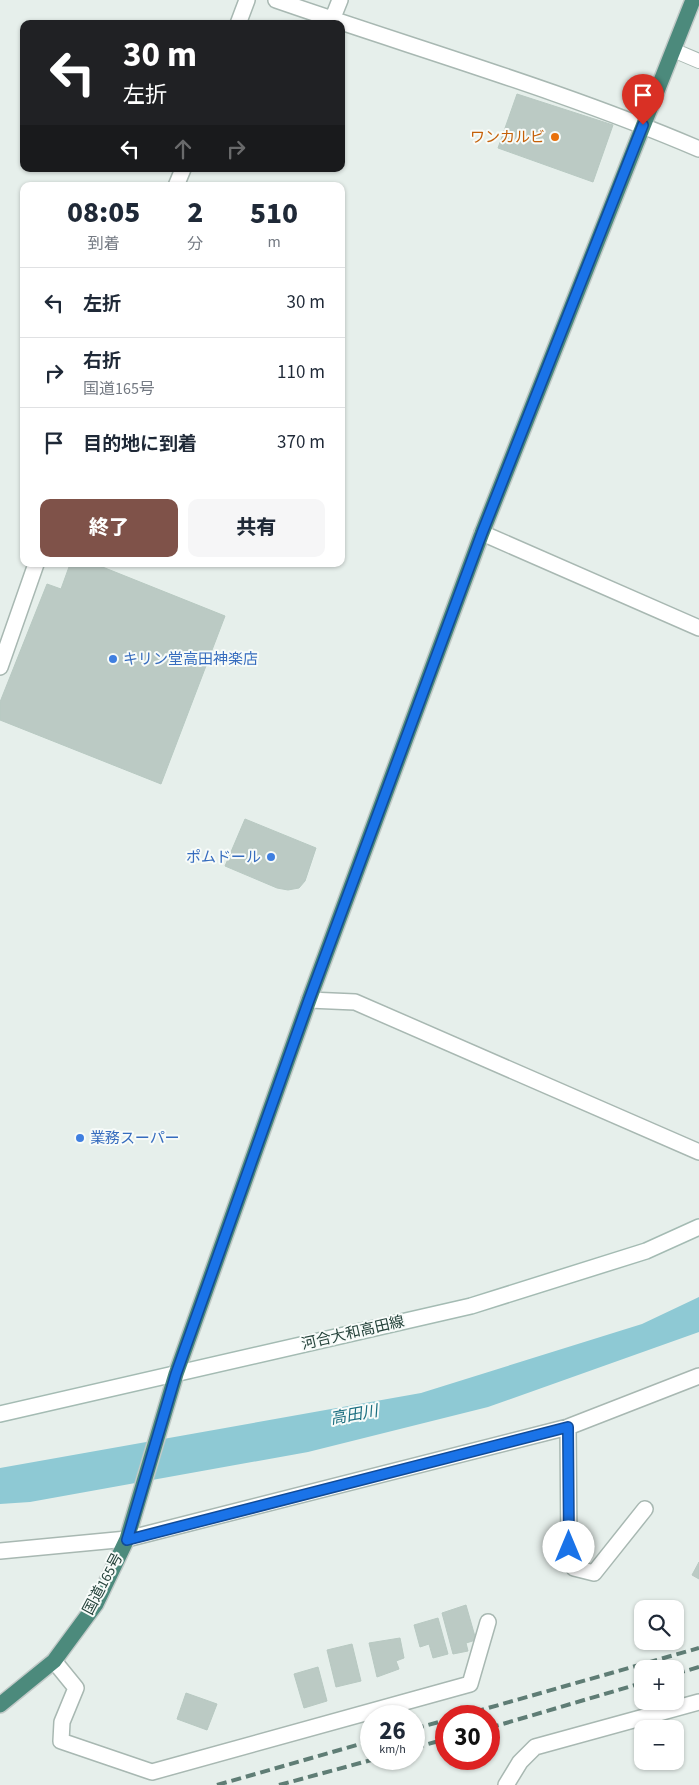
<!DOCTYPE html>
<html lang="ja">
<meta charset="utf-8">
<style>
:root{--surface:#fff;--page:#f6f6f7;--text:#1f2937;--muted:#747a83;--line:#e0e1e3;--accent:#7f5249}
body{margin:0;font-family:"Source Sans 3","Noto Sans JP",sans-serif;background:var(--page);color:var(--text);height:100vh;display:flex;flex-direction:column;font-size:19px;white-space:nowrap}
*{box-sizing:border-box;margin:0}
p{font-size:16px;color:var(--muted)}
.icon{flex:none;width:28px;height:28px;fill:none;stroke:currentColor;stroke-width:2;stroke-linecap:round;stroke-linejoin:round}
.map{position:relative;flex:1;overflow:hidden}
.sheet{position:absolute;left:20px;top:182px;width:325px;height:385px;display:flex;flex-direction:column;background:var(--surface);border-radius:10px;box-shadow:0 1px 4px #0004}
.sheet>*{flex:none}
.guide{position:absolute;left:20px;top:20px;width:325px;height:152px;border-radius:10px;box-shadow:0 1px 4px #0004;background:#202124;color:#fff;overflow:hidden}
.tools{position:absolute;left:634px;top:1600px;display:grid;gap:10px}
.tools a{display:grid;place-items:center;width:50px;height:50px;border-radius:10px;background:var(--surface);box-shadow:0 1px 4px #0004;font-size:25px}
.speed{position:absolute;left:360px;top:1705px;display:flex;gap:10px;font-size:25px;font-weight:700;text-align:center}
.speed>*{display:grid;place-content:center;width:65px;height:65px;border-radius:50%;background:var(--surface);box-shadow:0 1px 4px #0004;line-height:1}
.speed small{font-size:12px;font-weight:400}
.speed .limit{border:8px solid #d22;background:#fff;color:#111}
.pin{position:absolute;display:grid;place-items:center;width:42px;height:42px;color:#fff;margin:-51px -21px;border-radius:50% 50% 50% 0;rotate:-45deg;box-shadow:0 0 5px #0007}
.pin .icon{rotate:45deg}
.me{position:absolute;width:55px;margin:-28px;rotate:0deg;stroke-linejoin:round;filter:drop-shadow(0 0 4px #0008)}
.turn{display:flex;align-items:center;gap:18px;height:105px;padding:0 20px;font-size:22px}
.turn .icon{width:65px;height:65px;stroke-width:2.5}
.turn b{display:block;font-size:35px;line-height:42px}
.lanes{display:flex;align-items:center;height:48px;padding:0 20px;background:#0003;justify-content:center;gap:25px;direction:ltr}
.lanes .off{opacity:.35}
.eta{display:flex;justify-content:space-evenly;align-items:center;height:85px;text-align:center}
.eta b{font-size:30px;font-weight:800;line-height:35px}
.button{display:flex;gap:10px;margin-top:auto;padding:10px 20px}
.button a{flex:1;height:58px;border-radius:10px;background:var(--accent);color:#fff;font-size:20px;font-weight:800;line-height:58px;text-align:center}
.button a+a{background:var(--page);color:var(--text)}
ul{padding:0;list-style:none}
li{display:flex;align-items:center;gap:15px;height:70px;padding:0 20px;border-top:1px solid var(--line)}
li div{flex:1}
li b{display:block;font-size:19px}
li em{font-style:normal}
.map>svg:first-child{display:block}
.water{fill:#8ec9d4}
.building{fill:#bbcac4;stroke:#b8c9c2}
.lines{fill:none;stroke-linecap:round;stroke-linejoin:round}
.service-casing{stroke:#a8b8b2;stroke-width:16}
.minor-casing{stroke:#a8b8b2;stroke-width:18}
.secondary-casing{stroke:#a4bbb3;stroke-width:18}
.trunk-casing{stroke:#c2cac8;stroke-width:18}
.service{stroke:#fff;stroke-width:14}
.minor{stroke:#fff;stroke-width:15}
.secondary{stroke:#fff;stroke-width:15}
.trunk{stroke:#4c8a7c;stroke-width:15}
.rail{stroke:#5f7d75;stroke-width:4;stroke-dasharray:10 5;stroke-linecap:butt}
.route-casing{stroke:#114b97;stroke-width:12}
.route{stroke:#1a73e8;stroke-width:9}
.food-dot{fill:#e8710a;stroke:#f7fbf9;stroke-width:2}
.shop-dot{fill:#3f7fe0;stroke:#f7fbf9;stroke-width:2}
.labels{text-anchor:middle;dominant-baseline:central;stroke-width:4;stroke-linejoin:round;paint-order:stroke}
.food-label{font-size:15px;fill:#c56008;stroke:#f7fbf9;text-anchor:end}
.shop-label{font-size:15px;fill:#366cbe;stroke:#f7fbf9;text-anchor:start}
.street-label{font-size:15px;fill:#24423a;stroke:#f7fbf9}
.water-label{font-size:16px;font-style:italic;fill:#1c6f80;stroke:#f7fbf9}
</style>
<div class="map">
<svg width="699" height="1785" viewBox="0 0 699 1785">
<rect width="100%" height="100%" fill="#e6efeb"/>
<!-- water -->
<path class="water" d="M699 1297V1332L488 1407 308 1452 30 1502 0 1504V1468L421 1393 642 1324Z"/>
<!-- building -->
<path class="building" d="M517 94 613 125 593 182 498 148Z
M70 564H95L225 616 161 784 0 720V702L47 584 61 589Z
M245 819 316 848 305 881 299 888 288 890 277 888 225 866Z
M699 1562V1579L692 1575Z
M466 1605 476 1640 466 1643 468 1651 453 1654 442 1613Z
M438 1618 448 1654 433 1658 429 1644 420 1647 414 1625Z
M400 1638 404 1658 396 1661 399 1669 377 1677 369 1643Z
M352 1644 361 1681 336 1687 327 1650Z
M318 1667 327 1701 304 1708 294 1674Z
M186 1693 217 1704 207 1730 177 1719Z"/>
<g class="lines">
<!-- service casing -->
<g class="service-casing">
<path id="service" d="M673 50 699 61"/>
</g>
<!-- minor casing -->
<g class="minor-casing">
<path id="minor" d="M276 0C417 49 561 90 699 149
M332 20 340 0
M238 24 247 0
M176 186 183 169
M482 533 699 628
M0 667 36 564
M309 1000 355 1002 699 1152
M568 1427 569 1547 574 1568 594 1573 645 1509
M0 1551 127 1539 568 1427 699 1376
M54 1661 76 1688 62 1722 61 1741 152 1772 470 1684 488 1622
M506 1785 520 1762 535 1747 699 1702"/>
</g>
<!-- secondary casing -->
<g class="secondary-casing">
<path id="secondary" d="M0 1414 471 1306 646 1251 699 1227"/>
</g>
<!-- trunk casing -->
<g class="trunk-casing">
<path id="trunk" d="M0 1705 54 1661 96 1604 127 1539 176 1374 309 1000 482 533 693 0"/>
</g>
<!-- service -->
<use href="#service" class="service"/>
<!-- minor -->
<use href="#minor" class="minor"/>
<!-- secondary -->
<use href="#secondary" class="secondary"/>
<!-- trunk -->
<use href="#trunk" class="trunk"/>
<!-- rail -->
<path class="rail" d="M675 1674 699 1667
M460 1716 699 1648
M489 1728 642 1683
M414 1729 446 1720
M414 1748 446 1739
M217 1785 371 1741
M279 1785 375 1759"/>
</g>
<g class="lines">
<!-- route casing -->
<g class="route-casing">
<path id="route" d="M569 1547 568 1427 127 1540 176 1374 309 1000 482 533 643 125"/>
</g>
<!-- route -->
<use href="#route" class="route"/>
</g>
<!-- markers -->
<circle class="food-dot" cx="555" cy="137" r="5"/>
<g class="shop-dot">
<circle cx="113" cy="659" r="5"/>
<circle cx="271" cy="857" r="5"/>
<circle cx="80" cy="1138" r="5"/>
</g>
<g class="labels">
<!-- food labels -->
<g class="food-label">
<text x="545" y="137">ワンカルビ</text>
</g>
<!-- shop labels -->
<g class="shop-label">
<text x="123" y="659">キリン堂高田神楽店</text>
<text x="261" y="857" text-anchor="end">ポムドール</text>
<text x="90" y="1138">業務スーパー</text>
</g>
<!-- street labels -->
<g class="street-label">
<text transform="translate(353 1333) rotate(-13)">河合大和高田線</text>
<text transform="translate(103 1584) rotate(-62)">国道165号</text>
</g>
<!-- water labels -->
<g class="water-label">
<text transform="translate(354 1415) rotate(-10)">高田川</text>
</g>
</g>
</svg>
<div class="tools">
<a><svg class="icon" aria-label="search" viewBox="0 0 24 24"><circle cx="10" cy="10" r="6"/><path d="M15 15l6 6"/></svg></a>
<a>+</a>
<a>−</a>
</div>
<div class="speed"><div>26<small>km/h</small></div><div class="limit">30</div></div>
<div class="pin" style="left:643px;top:125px;background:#d93025"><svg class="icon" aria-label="arrive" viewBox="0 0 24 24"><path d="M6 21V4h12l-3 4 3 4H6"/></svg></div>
<svg class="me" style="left:569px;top:1547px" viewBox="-20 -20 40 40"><circle r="19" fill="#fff"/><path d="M0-13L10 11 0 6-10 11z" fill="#1a73e8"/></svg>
<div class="guide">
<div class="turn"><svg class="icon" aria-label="left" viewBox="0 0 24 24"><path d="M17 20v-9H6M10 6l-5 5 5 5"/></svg><div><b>30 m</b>左折</div></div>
<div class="lanes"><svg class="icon" aria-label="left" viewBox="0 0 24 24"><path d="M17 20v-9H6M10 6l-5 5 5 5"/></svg><svg class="icon off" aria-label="ahead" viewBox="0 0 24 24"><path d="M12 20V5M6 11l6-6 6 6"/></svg><svg class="icon off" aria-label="right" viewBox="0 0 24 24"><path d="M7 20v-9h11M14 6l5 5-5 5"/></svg></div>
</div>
<section class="sheet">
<div class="eta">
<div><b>08:05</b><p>到着</p></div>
<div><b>2</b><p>分</p></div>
<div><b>510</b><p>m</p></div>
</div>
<ul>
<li><svg class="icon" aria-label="left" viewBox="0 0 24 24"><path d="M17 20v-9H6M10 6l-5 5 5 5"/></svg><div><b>左折</b></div><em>30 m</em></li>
<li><svg class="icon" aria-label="right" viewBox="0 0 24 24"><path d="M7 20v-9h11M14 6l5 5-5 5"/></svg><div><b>右折</b><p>国道165号</p></div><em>110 m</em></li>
<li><svg class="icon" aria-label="arrive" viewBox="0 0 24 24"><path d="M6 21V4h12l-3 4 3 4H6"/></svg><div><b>目的地に到着</b></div><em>370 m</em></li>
</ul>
<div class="button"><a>終了</a><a>共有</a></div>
</section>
</div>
